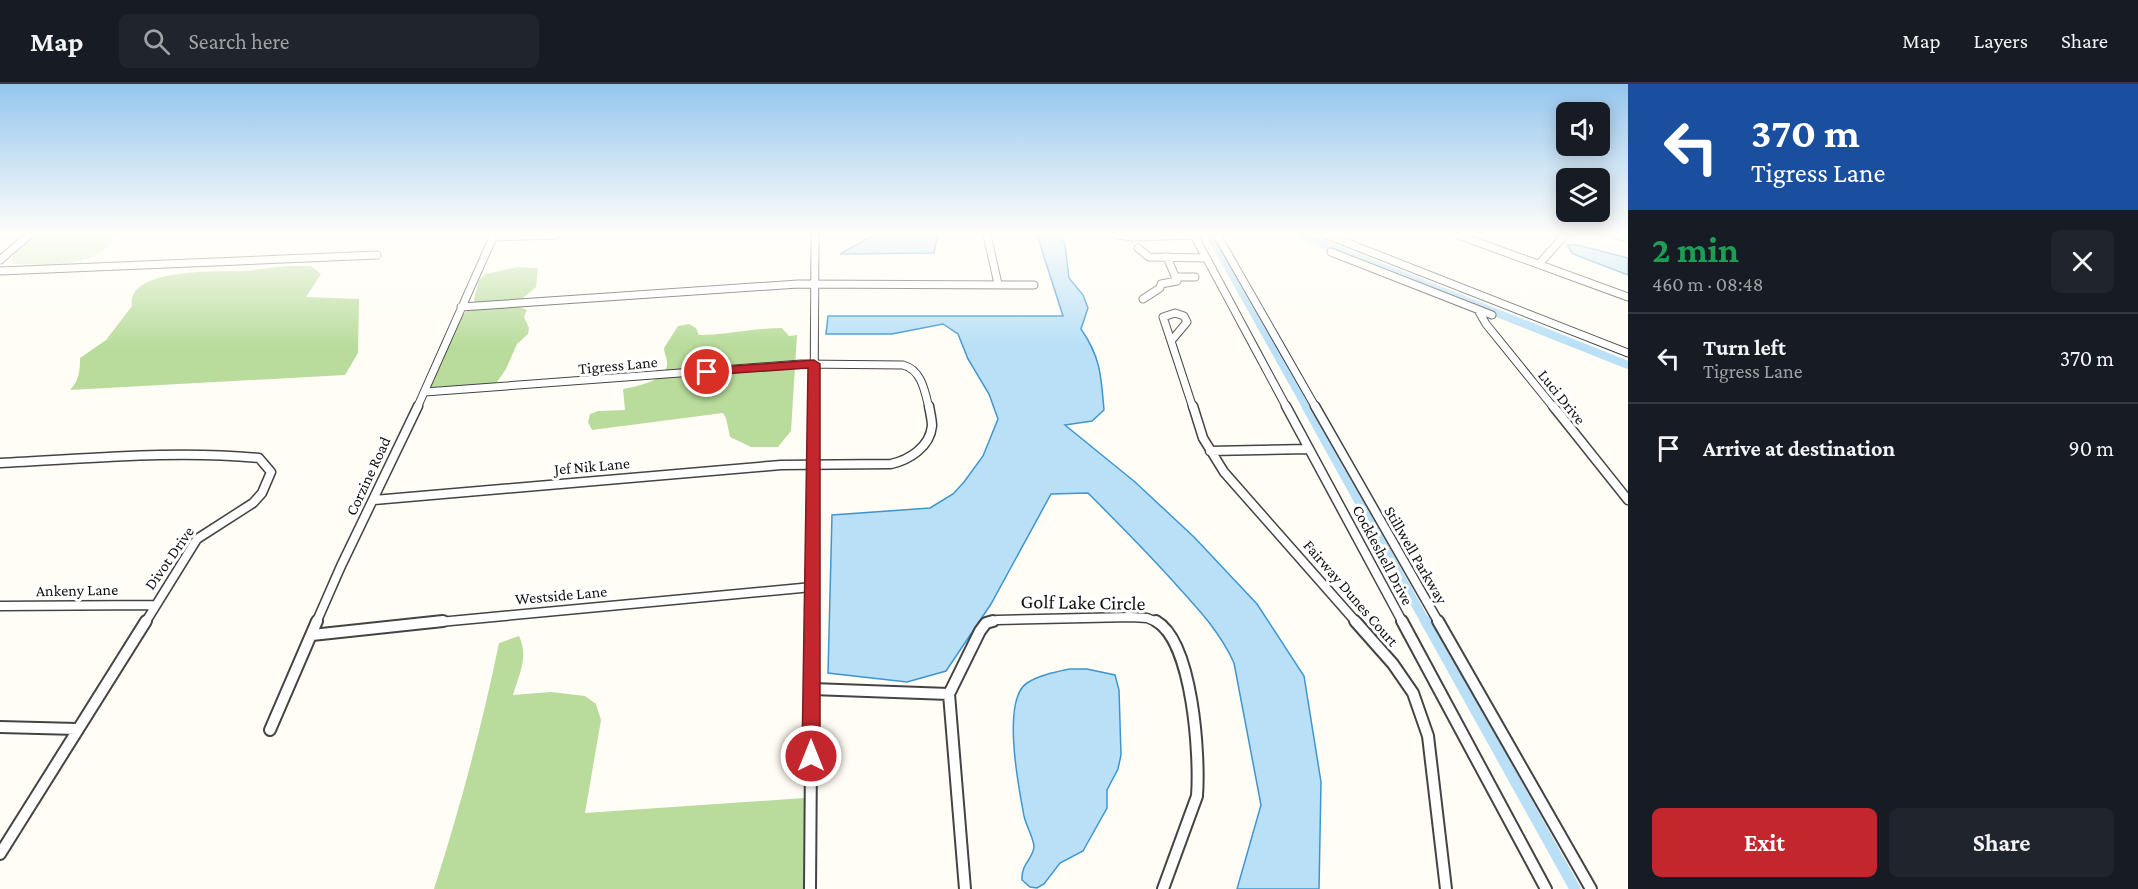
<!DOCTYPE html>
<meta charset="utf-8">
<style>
:root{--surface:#171b24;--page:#20242c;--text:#f1f3f6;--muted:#9ea1a6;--line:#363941;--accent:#c4262e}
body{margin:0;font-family:"Crimson Pro",serif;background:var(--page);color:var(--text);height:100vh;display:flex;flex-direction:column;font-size:22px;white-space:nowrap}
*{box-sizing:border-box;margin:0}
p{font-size:20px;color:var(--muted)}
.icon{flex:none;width:33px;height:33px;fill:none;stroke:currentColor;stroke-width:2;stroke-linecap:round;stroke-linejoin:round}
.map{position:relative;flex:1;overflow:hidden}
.panel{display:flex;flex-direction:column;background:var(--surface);width:510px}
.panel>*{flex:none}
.top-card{background:#1a4fa0;color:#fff;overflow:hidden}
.fabs{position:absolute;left:1556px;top:18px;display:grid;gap:12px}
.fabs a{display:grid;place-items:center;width:54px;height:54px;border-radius:9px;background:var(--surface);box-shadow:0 3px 15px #0003;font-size:30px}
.pin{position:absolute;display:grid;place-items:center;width:51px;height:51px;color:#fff;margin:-26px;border:3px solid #fff;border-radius:50%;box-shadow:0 2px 6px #0007}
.me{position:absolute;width:66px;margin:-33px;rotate:0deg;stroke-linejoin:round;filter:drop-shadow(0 0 4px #0008)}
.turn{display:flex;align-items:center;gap:21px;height:126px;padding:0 24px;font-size:27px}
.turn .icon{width:78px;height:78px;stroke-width:2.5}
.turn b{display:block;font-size:42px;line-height:51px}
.round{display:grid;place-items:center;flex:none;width:63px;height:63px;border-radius:9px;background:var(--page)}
.summary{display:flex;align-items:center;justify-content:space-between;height:102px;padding:0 24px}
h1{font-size:36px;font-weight:700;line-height:45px;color:#1e9e55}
.primary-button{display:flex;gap:12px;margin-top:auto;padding:12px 24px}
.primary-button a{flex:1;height:69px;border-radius:9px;background:var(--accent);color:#fff;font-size:24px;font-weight:700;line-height:69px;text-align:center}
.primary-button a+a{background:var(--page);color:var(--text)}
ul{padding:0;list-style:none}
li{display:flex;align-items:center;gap:18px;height:90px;padding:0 24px;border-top:2px solid var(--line)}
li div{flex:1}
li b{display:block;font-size:22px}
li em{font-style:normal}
header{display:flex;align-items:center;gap:36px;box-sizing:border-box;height:84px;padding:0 30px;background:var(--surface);border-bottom:2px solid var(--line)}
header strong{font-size:28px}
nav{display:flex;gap:33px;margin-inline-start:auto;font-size:21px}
.search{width:420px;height:54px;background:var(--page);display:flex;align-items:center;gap:15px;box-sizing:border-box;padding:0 21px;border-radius:9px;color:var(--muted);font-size:22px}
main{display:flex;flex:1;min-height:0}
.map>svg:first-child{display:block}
.green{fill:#d5ebbd}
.forest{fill:#b9dc9c}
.water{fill:#b9e0f7;stroke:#3f96cf;stroke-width:1.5}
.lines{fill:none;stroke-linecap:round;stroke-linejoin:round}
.canal-far2{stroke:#b9e0f7;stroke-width:8}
.canal-far1{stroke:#b9e0f7;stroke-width:9}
.canal{stroke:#b9e0f7;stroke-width:11}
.minor-far2-casing{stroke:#444;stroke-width:9}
.minor-far1-casing{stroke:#444;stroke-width:11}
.minor-casing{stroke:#444;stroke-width:14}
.minor-far2{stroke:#fff;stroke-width:7}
.minor-far1{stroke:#fff;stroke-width:8}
.minor{stroke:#fff;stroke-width:10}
.route{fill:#c4262e;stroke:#7f191e;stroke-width:1.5}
.labels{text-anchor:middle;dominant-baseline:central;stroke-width:6;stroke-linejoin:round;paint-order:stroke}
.street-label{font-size:16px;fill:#111;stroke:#fff}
.near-street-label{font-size:20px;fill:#111;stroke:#fff}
</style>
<header>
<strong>Map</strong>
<div class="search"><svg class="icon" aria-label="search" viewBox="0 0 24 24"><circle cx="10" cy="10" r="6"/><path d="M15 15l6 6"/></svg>Search here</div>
<nav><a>Map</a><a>Layers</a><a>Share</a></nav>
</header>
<main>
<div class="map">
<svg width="1628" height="805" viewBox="0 0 1628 805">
<rect width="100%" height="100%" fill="#fffdf5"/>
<!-- green -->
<path class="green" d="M36 151H117C96 185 50 181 14 180L12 176 14 170Z"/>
<!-- forest -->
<path class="forest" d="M288 182H311L321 190 306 213 359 215 358 269 345 291 70 306C79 297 80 287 80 274L106 256 132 222C126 183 220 188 242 187 257 186 273 183 288 182Z
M518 183 538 184 536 203 522 215 518 222 527 226 524 233 529 244 528 250 517 260 506 285 495 301 430 303 462 232 475 219 474 215 479 196 486 190Z
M689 240 696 244 699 251C727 251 754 244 782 244L789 252 797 251 791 347 778 363H751L730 353 726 334 723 329 592 346 588 338 590 330 598 327 625 326 623 305C636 302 669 297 667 278 667 274 664 269 664 264L678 242Z
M519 552C529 573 519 590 513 611L551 608 585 612 596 620 601 636 585 729 804 714V805H434C460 724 482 642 499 559Z"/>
<!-- water -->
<path class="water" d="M874 151H938L934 169 840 170Z
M1037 151H1060L1065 160 1069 194 1083 211 1088 224 1081 245C1101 274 1101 292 1104 326L1092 337 1065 341 1135 398 1194 453 1257 520 1304 592 1321 698 1319 805H1237L1261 721 1234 579C1221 550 1201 528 1180 505 1151 472 1119 440 1088 409L1051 410 991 520 946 587 907 598 828 589 832 431 930 424 953 410 964 398 983 372 998 335 989 310 968 275 958 250 943 240 892 250H826L828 232H1063Z
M1567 161H1577L1628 174V191L1573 170Z
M1070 585H1087L1115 591 1119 606 1121 671 1118 685 1107 706V724L1083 767 1060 779 1044 800 1037 804 1030 803 1022 796C1021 779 1034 774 1034 762 1033 753 1026 741 1024 732 1019 705 1001 616 1027 599 1039 591 1056 588 1070 585Z"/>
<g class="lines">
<!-- canal-far2 -->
<path class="canal-far2" d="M1210 151 1307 324
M1301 151 1628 281"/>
<!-- canal-far1 -->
<path class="canal-far1" d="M1306 322 1426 539"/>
<!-- canal -->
<path class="canal" d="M1426 537 1575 805"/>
<!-- minor-far2 casing -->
<g class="minor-far2-casing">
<path id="minor-far2" d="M987 151 998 200
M1117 151 1134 153 1194 151
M1194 151 1287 324
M1217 151 1316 324
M1327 151 1628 269
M1458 151 1628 213
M1616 151 1628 154
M493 153 556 151
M1138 164 1149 173 1206 174
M1331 168 1492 231
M0 176 29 151
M1539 180 1565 151
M0 187 377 171
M1175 193H1195
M1143 215 1160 204 1161 200 1177 197 1167 173
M461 223 798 200 1034 201
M1478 226 1486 240 1554 324
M1175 229 1184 232 1187 238 1171 257 1163 233Z
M1171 257 1193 324
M425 308 801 280 903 281C922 286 925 308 929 324
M417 324 494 151
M814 324 815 151"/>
</g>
<!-- minor-far1 casing -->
<g class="minor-far1-casing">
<path id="minor-far1" d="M1193 322 1203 354 1224 388 1357 539
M1286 322 1403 539
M1315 322 1439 539
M1553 322 1628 416
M1210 367 1309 365
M0 379C86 375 173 366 259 374L271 388 262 409 253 419 197 455 145 539
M374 416 781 381 891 380C909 376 930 363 932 342 932 336 930 328 929 322
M0 522 155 521
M316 539 341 482 418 322
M429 539 812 503
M812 539 814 322
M987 539 997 536 1131 533 1147 534 1159 539"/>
</g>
<!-- minor casing -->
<g class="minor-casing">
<path id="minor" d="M1156 537C1193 558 1200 672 1197 712L1163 805
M1355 537 1393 580 1413 609 1428 652 1446 805
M1402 537 1546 805
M1438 537 1591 805
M312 551 443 537
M812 605 949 610
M0 643 77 645
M270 646 317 537
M0 770 146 537
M810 805 812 537
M965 805 949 610 980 547 986 539 993 537"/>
</g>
<!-- minor-far2 -->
<use href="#minor-far2" class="minor-far2"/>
<!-- minor-far1 -->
<use href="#minor-far1" class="minor-far1"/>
<!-- minor -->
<use href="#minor" class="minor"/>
</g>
<!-- sky -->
<linearGradient id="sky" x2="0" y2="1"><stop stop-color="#95c6ee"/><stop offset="0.57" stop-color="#fffefa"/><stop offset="1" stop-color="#fffefa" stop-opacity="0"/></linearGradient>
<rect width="1628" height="263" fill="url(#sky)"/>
<!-- route -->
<path class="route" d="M814 276 820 280V672L817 678 811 680 805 678 802 672 808 284 707 291 701 288 707 284Z"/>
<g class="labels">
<!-- street labels -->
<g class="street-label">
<text transform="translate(618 281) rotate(-5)">Tigress Lane</text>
<text transform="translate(1562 313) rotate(51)">Luci Drive</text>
<text transform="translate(592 382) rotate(-5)">Jef Nik Lane</text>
<text transform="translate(368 392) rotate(-65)">Corzine Road</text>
<text transform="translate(1383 471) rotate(62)">Cockleshell Drive</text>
<text transform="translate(1416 471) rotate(60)">Stillwell Parkway</text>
<text transform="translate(169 474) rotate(-55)">Divot Drive</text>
<text transform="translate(77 506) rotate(-1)">Ankeny Lane</text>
<text transform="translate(1351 509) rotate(49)">Fairway Dunes Court</text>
<text transform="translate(561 511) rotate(-5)">Westside Lane</text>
</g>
<!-- near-street labels -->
<g class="near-street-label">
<text transform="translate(1083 518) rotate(1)">Golf Lake Circle</text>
</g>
</g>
</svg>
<div class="fabs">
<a><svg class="icon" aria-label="sound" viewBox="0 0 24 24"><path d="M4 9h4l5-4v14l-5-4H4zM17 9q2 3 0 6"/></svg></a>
<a><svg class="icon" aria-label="layers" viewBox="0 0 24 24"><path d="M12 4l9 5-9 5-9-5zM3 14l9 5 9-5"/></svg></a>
</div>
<div class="pin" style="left:707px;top:288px;background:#d93025"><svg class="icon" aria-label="arrive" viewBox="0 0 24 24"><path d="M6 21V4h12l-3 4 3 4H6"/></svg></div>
<svg class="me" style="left:811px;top:672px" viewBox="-20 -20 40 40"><circle r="17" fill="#c4262e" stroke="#fff" stroke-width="3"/><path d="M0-11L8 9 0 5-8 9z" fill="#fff"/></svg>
</div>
<section class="panel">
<div class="top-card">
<div class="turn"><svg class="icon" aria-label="left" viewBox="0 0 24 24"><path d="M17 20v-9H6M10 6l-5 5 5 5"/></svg><div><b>370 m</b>Tigress Lane</div></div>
</div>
<div class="summary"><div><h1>2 min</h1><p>460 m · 08:48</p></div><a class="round"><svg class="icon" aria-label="close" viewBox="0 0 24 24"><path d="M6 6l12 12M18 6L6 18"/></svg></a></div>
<ul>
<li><svg class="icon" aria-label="left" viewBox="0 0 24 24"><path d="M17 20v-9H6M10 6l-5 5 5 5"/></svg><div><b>Turn left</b><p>Tigress Lane</p></div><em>370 m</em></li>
<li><svg class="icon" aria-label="arrive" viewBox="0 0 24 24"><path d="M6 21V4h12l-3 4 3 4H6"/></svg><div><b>Arrive at destination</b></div><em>90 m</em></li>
</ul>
<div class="primary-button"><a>Exit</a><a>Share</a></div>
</section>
</main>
